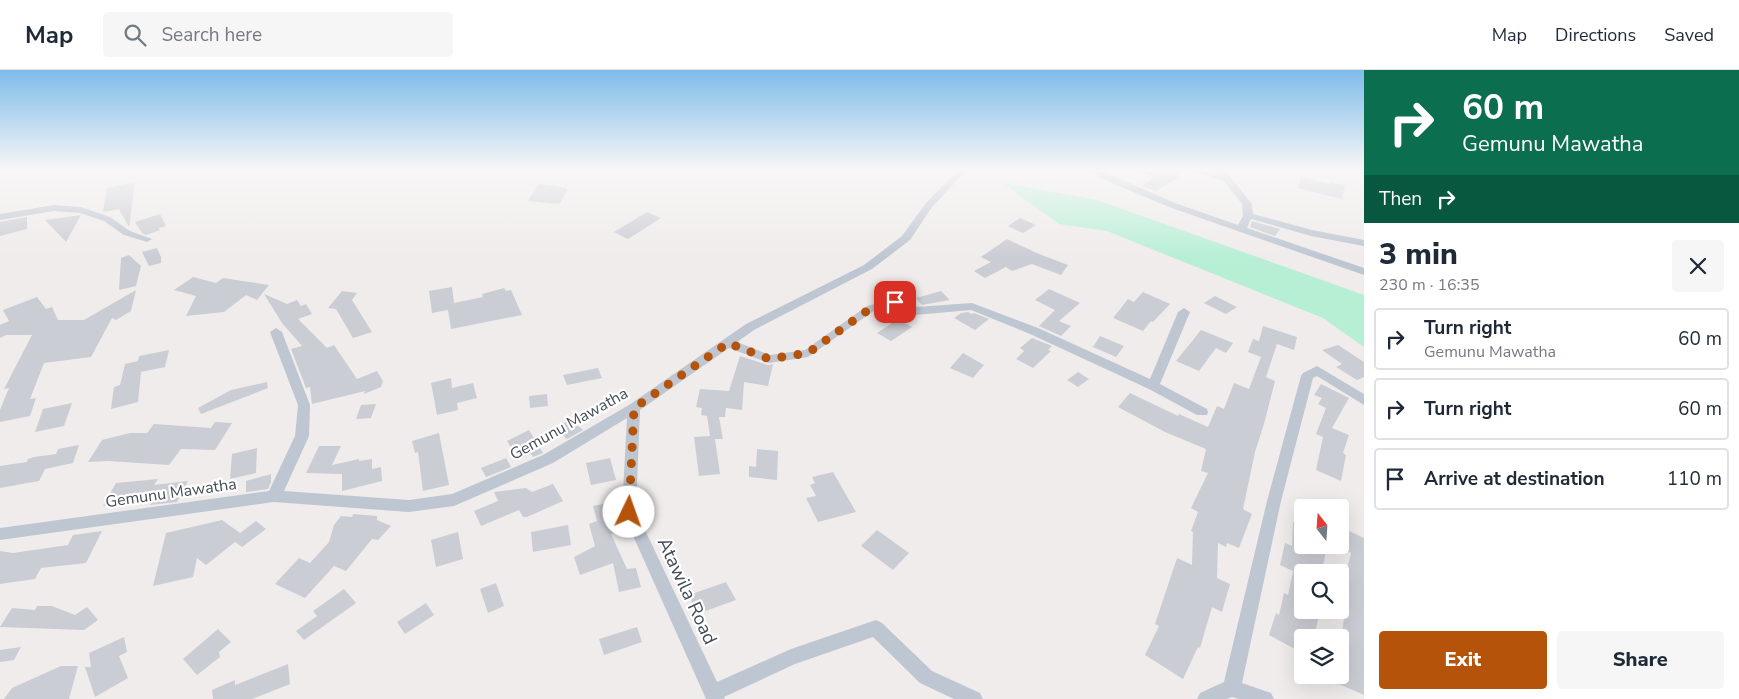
<!DOCTYPE html>
<meta charset="utf-8">
<style>
:root{--surface:#fff;--page:#f6f6f7;--text:#1f2937;--muted:#747a83;--line:#e0e1e3;--accent:#b45309}
body{margin:0;font-family:"Nunito Sans",sans-serif;background:var(--page);color:var(--text);height:100vh;display:flex;flex-direction:column;font-size:19px;white-space:nowrap}
*{box-sizing:border-box;margin:0}
p{font-size:16px;color:var(--muted)}
.icon{flex:none;width:28px;height:28px;fill:none;stroke:currentColor;stroke-width:2;stroke-linecap:round;stroke-linejoin:round}
.map{position:relative;flex:1;overflow:hidden}
.side{display:flex;flex-direction:column;background:var(--surface);width:375px}
.side>*{flex:none}
.top-card{background:#0b6e4f;color:#fff;overflow:hidden}
.needle{width:32px;rotate:343deg}
.fabs{position:absolute;left:1294px;top:429px;display:grid;gap:10px}
.fabs a{display:grid;place-items:center;width:55px;height:55px;border-radius:5px;background:var(--surface);box-shadow:0 5px 20px #0002;font-size:25px}
.pin{position:absolute;display:grid;place-items:center;width:42px;height:42px;color:#fff;margin:-21px;border-radius:10px;box-shadow:0 2px 8px #0006}
.me{position:absolute;width:55px;margin:-28px;rotate:3deg;stroke-linejoin:round;filter:drop-shadow(0 0 4px #0008)}
.turn{display:flex;align-items:center;gap:18px;height:105px;padding:0 15px;font-size:22px}
.turn .icon{width:65px;height:65px;stroke-width:2.5}
.turn b{display:block;font-size:35px;line-height:42px}
.then{display:flex;align-items:center;height:48px;padding:0 15px;background:#0003;gap:10px;font-size:19px}
.round{display:grid;place-items:center;flex:none;width:52px;height:52px;border-radius:5px;background:var(--page)}
.headline{display:flex;align-items:center;justify-content:space-between;height:85px;padding:0 15px}
h1{font-size:30px;font-weight:800;line-height:38px}
.primary-button{display:flex;gap:10px;margin-top:auto;padding:10px 15px}
.primary-button a{flex:1;height:58px;border-radius:5px;background:var(--accent);color:#fff;font-size:20px;font-weight:800;line-height:58px;text-align:center}
.primary-button a+a{background:var(--page);color:var(--text)}
ul{padding:0;list-style:none}
li{display:flex;align-items:center;gap:15px;height:62px;margin:0 10px 8px;padding:0 5px;border:2px solid var(--line);border-radius:5px}
li div{flex:1}
li b{display:block;font-size:19px}
li em{font-style:normal}
header{display:flex;align-items:center;gap:30px;box-sizing:border-box;height:70px;padding:0 25px;background:var(--surface);border-bottom:1px solid var(--line)}
header strong{font-size:24px}
nav{display:flex;gap:28px;margin-inline-start:auto;font-size:18px}
.search{width:350px;height:45px;background:var(--page);display:flex;align-items:center;gap:12px;box-sizing:border-box;padding:0 18px;border-radius:5px;color:var(--muted);font-size:19px}
main{display:flex;flex:1;min-height:0}
.map>svg:first-child{display:block}
.green{fill:#b7efd5}
.building{fill:#cbcdd4}
.lines{fill:none;stroke-linecap:round;stroke-linejoin:round}
.minor{fill:#bec6d2;fill-rule:evenodd}
.route{stroke:#b45309;stroke-width:9;stroke-dasharray:0 16.2}
.labels{text-anchor:middle;dominant-baseline:central;stroke-width:4.5;stroke-linejoin:round;paint-order:stroke}
.street-label{font-size:16px;fill:#444c59;stroke:#fff}
.near-street-label{font-size:19px;fill:#444c59;stroke:#fff}
</style>
<header>
<strong>Map</strong>
<div class="search"><svg class="icon" aria-label="search" viewBox="0 0 24 24"><circle cx="10" cy="10" r="6"/><path d="M15 15l6 6"/></svg>Search here</div>
<nav><a>Map</a><a>Directions</a><a>Saved</a></nav>
</header>
<main>
<div class="map">
<svg width="1364" height="629" viewBox="0 0 1364 629">
<rect width="100%" height="100%" fill="#efeceb"/>
<!-- green -->
<path class="green" d="M1003 113 1097 130 1364 225V277L1323 248 1107 161 1059 154Z"/>
<!-- building -->
<path class="building" d="M1137 100H1183L1177 105 1180 106 1156 121 1142 116 1154 107Z
M1301 107 1330 114V112L1345 115 1342 129 1298 118Z
M135 112 129 157 119 139 103 142 107 118Z
M538 114 556 116 568 119 559 134 528 131Z
M647 142 661 148 628 169 614 162Z
M160 144 166 156 159 158 160 160 146 165 142 163 135 152Z
M81 145 66 172 45 150Z
M27 147V159L0 166V152Z
M1020 148 1036 155 1023 163 1008 156Z
M1252 151 1255 152 1280 159 1275 166 1250 157Z
M1007 169 1039 184 1068 195 1061 205 1032 194 1012 201 1006 197 985 208 974 201 991 192 981 187Z
M157 178 161 187V193L149 196 142 182Z
M129 185 141 196 136 216 119 220 121 188Z
M193 207 216 213 223 208 269 215 257 230 246 225 224 242 186 246 196 226 174 220Z
M452 217 454 233 483 227 482 224 504 218 506 221 511 220 522 245 451 259 448 240 432 243 429 221Z
M1049 219 1080 233 1059 251 1071 256 1061 266 1039 256 1055 240 1035 230Z
M136 220 131 241 116 250 112 248 91 287 44 293 30 329 36 328 30 346 0 352V340L9 318 4 319 32 265H6L0 268V255L9 251 3 240 37 227 46 239 52 237 58 250H84Z
M342 221 357 223 352 230 372 262 353 268 336 239 328 238Z
M941 221 950 230 922 235 916 228Z
M1143 222 1170 234 1153 252 1151 251 1143 261 1113 248 1128 229 1134 232Z
M264 224 287 234 297 230 301 236 306 234 312 244 298 249 327 278 334 275 357 309 377 301 383 311 381 317 364 324 365 321 312 334 310 317 306 318 291 279 302 276 282 253Z
M1215 226 1237 237 1226 244 1204 233Z
M968 242 972 244 974 243 989 249 975 260 954 248 961 243Z
M898 249 912 257 891 271 877 263Z
M1263 256 1297 267 1294 280 1277 274 1266 307 1275 311 1264 354 1255 382 1243 439 1252 444 1239 478 1227 473 1226 477 1218 473 1217 508 1230 514 1222 542 1212 537 1200 578 1198 577 1183 609 1145 585 1159 556 1155 554 1177 488 1192 495 1193 462 1191 461 1198 442 1191 438 1208 403 1201 401 1206 379 1165 362 1118 337 1130 323 1178 346 1179 344 1208 357 1217 336 1224 339 1234 313 1249 319 1261 287 1248 282 1253 269 1259 271Z
M1201 260 1233 273 1226 283 1216 278 1199 301 1176 291Z
M1100 266 1124 276 1116 287 1093 277Z
M1032 268 1052 276 1048 280 1051 281 1033 298 1016 289 1024 281 1020 278Z
M1338 275 1364 292V307L1357 310 1336 297 1342 294 1322 280Z
M169 280 165 297 141 302 138 332 111 339 114 317 120 315 125 294 138 291 139 286Z
M963 283 984 295 973 308 950 298Z
M740 286 768 295 773 294 768 316 744 312 742 340 726 338 725 347H719L723 369H715L720 404 699 406 694 367 710 366 707 346 701 345 702 338 696 337 700 319 729 321Z
M598 298 602 308 567 315 563 305Z
M1078 302 1089 309 1078 317 1067 310Z
M451 308 452 318 473 313 477 328 457 333 458 340 437 345 431 313Z
M267 312 268 318 201 344 198 338 231 320Z
M1321 314 1349 328 1332 358 1349 365 1343 383 1346 385 1341 411 1316 400 1323 367 1316 364 1326 338 1318 334 1322 328 1314 325Z
M547 324 548 336 530 338 529 326Z
M72 333 64 356 35 362 43 339Z
M376 334 371 348 356 349 361 335Z
M570 349 583 360 567 369 555 359Z
M215 352 232 353 215 380 181 379 169 395 108 391 88 392 102 370 130 363H147L154 354 211 358Z
M529 360 543 383 533 387 531 384 518 389 507 371Z
M439 363 449 415 423 421 418 382 415 383 412 371Z
M79 375 73 393 45 399 39 411 0 418V396L27 392 28 389 34 387 56 384 58 379Z
M319 376H341L332 395 359 389V391L372 389V399L381 397 382 411 342 421V404L306 403Z
M257 378 256 403 230 409 232 384Z
M757 379 778 381 777 410 749 407V396L756 397Z
M506 388 511 397 486 407 481 398Z
M610 388 616 410 591 415 586 393Z
M833 402 856 442 818 452 806 428 816 426 810 415 815 413 812 407Z
M271 404V412L268 419 246 422V411Z
M158 409 154 415 188 411 177 432 150 435 151 433 103 436 116 413Z
M553 414 563 431 527 447H523L519 440 481 456 474 441 498 431 494 422 526 418 532 422Z
M612 432 616 446 622 445 628 460 611 464 627 499 636 498 641 517 619 522 613 493 580 505 574 487 595 476 589 454 597 451 593 436Z
M353 444 377 446V450L391 456 378 470 372 469 346 501 334 496 305 528 275 514 299 488 310 493 329 472 334 455 341 446 352 447Z
M222 450 240 463 256 451 266 459 242 477 235 472 206 495 197 488 193 507 153 516 166 463Z
M1293 452H1302V475H1327L1322 502H1302V540H1320L1314 568H1302V583L1269 565 1276 543 1279 545 1284 523 1288 525 1293 501 1280 495 1285 473 1292 476Z
M568 455 571 475 533 482 531 462Z
M877 460 909 483 893 500 861 476Z
M1347 460 1364 468V625L1318 605H1340V563L1342 565 1346 531 1340 529 1351 483 1342 479Z
M102 461 86 493 41 498 35 509 0 514V481L13 483 68 475 73 465Z
M458 462 463 489 436 497 431 470Z
M726 512 736 530 697 544 689 525Z
M496 513 504 536 488 543 480 519Z
M344 519 356 533 304 570 296 561 317 546 313 541Z
M426 533 434 545 405 564 397 552Z
M37 536H52L75 545 87 537 98 550 84 560 0 557 12 538 35 540Z
M637 557 642 572 604 585 599 569Z
M218 559 231 572 219 582 220 587 197 605 183 589Z
M124 567 127 582 119 586 128 608 95 627 85 597H91L89 583Z
M21 577 14 590 0 592V580Z
M288 594 290 614 252 629H213L212 620 235 610V615Z
M61 596H78L69 629H4L12 618Z"/>
<g class="lines">
<!-- minor -->
<path class="minor" d="M958 100H967L932 137 910 170 872 199 754 260 737 272 770 285 805 280 867 236 895 229 916 237 972 233 1038 258 1150 309 1178 242 1184 238 1190 242 1160 314 1207 339 1208 342 1207 345H1197L1149 319 1030 264 971 240 915 245 894 236 875 240 808 287 769 293 729 278 640 340 636 441 717 612 791 579 876 550 882 553 932 601 980 623 983 629H954L920 613 873 567 795 594 724 627 725 629H706L622 441 627 348 553 393 454 436 409 442 274 432 0 470V458L269 421 295 366 298 335 270 262 276 258 282 262 310 335 309 366 284 421 409 430 452 424 543 385 629 335 746 254 864 195 902 166 926 133Z
M1089 100H1100L1175 133 1238 155 1243 146 1242 134 1224 111 1191 100H1205L1218 104 1216 100H1225L1252 134 1253 144 1312 160 1364 170V176L1311 166 1255 150 1251 149 1247 158 1364 198V205L1169 137 1107 111Z
M54 135 81 137 110 147 130 161 152 169 147 172 124 165 104 151 80 143 54 141 0 150V144Z
M1317 296 1364 324V335L1317 306 1313 308 1281 431 1242 613 1271 623 1274 629H1239L1232 627 1227 629H1197L1200 623 1224 612 1267 431 1301 306 1303 303Z"/>
</g>
<!-- sky -->
<linearGradient id="sky" x2="0" y2="1"><stop stop-color="#7fbcea"/><stop offset="0.53" stop-color="#f8f6f6"/><stop offset="1" stop-color="#f8f6f6" stop-opacity="0"/></linearGradient>
<rect width="1364" height="188" fill="url(#sky)"/>
<g class="lines">
<!-- route -->
<path class="route" d="M629 442 634 338 728 273 769 289 808 283 871 238 895 232"/>
</g>
<g class="labels">
<!-- street labels -->
<g class="street-label">
<text transform="translate(569 354) rotate(-29)">Gemunu Mawatha</text>
<text transform="translate(171 423) rotate(-8)">Gemunu Mawatha</text>
</g>
<!-- near-street labels -->
<g class="near-street-label">
<text transform="translate(687 521) rotate(65)">Atawila Road</text>
</g>
</g>
</svg>
<div class="fabs">
<a><svg class="needle" viewBox="-14 -14 28 28"><path d="M0-13l5 13h-10z" fill="#e53935"/><path d="M0 13l5-13h-10z" fill="#747a83"/></svg></a>
<a><svg class="icon" aria-label="search" viewBox="0 0 24 24"><circle cx="10" cy="10" r="6"/><path d="M15 15l6 6"/></svg></a>
<a><svg class="icon" aria-label="layers" viewBox="0 0 24 24"><path d="M12 4l9 5-9 5-9-5zM3 14l9 5 9-5"/></svg></a>
</div>
<div class="pin" style="left:895px;top:232px;background:#d93025"><svg class="icon" aria-label="arrive" viewBox="0 0 24 24"><path d="M6 21V4h12l-3 4 3 4H6"/></svg></div>
<svg class="me" style="left:629px;top:442px" viewBox="-20 -20 40 40"><circle r="19" fill="#fff"/><path d="M0-13L10 11 0 6-10 11z" fill="#b45309"/></svg>
</div>
<section class="side">
<div class="top-card">
<div class="turn"><svg class="icon" aria-label="right" viewBox="0 0 24 24"><path d="M7 20v-9h11M14 6l5 5-5 5"/></svg><div><b>60 m</b>Gemunu Mawatha</div></div>
<div class="then">Then<svg class="icon" aria-label="right" viewBox="0 0 24 24"><path d="M7 20v-9h11M14 6l5 5-5 5"/></svg></div>
</div>
<div class="headline"><div><h1>3 min</h1><p>230 m · 16:35</p></div><a class="round"><svg class="icon" aria-label="close" viewBox="0 0 24 24"><path d="M6 6l12 12M18 6L6 18"/></svg></a></div>
<ul>
<li><svg class="icon" aria-label="right" viewBox="0 0 24 24"><path d="M7 20v-9h11M14 6l5 5-5 5"/></svg><div><b>Turn right</b><p>Gemunu Mawatha</p></div><em>60 m</em></li>
<li><svg class="icon" aria-label="right" viewBox="0 0 24 24"><path d="M7 20v-9h11M14 6l5 5-5 5"/></svg><div><b>Turn right</b></div><em>60 m</em></li>
<li><svg class="icon" aria-label="arrive" viewBox="0 0 24 24"><path d="M6 21V4h12l-3 4 3 4H6"/></svg><div><b>Arrive at destination</b></div><em>110 m</em></li>
</ul>
<div class="primary-button"><a>Exit</a><a>Share</a></div>
</section>
</main>
